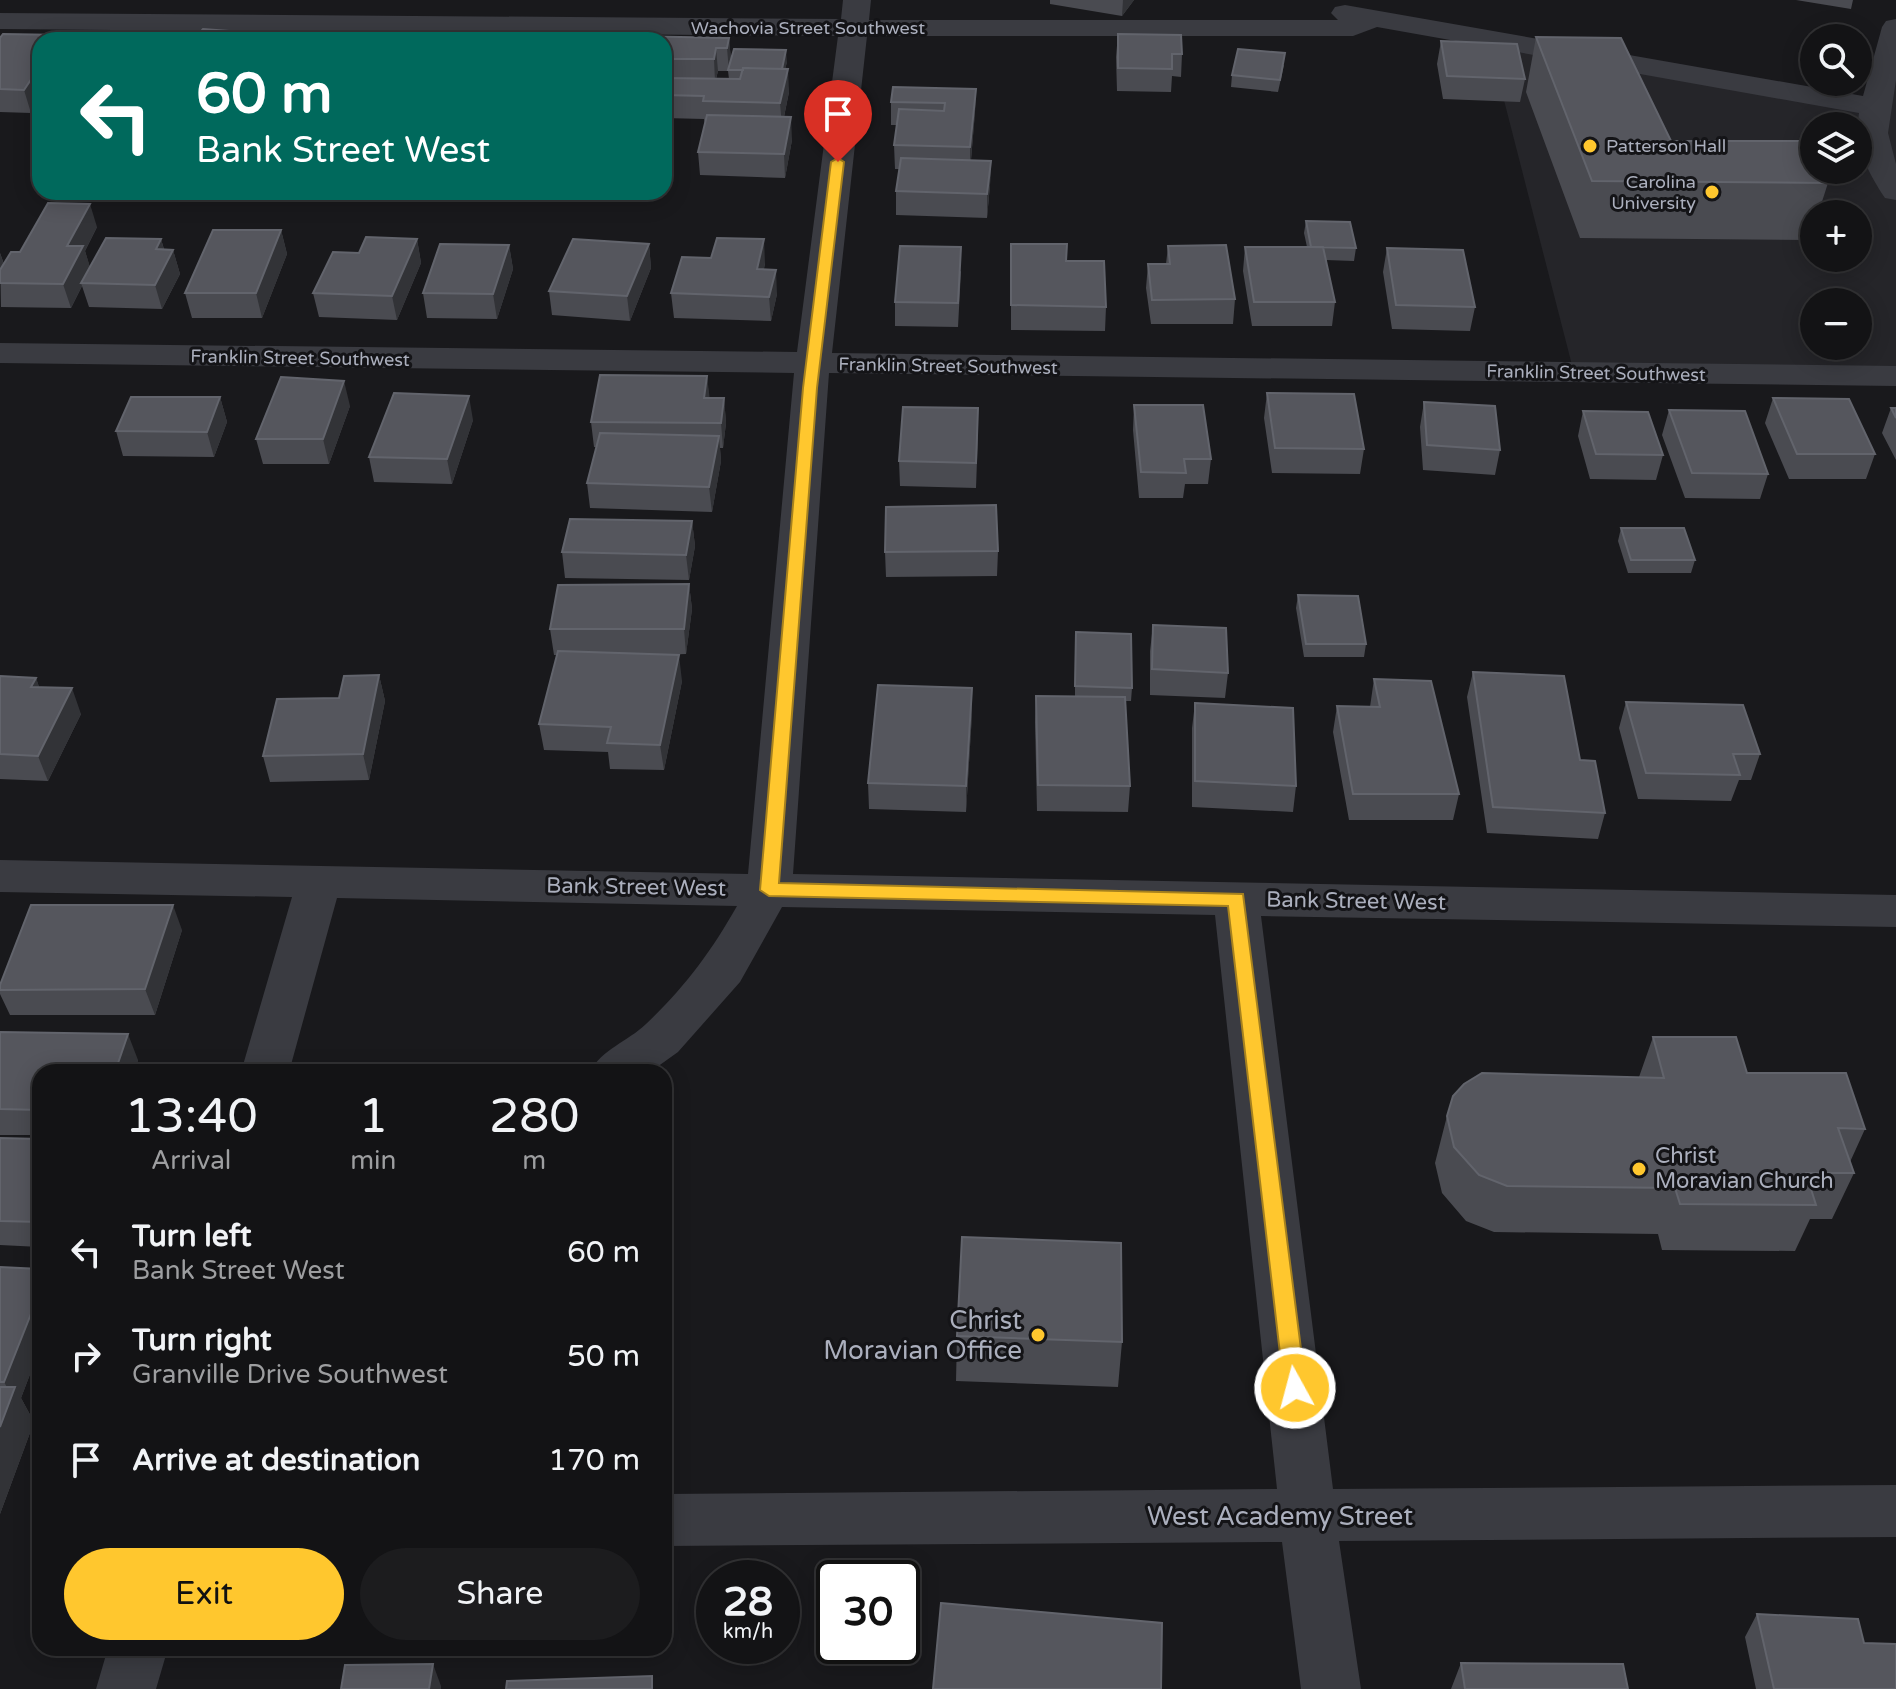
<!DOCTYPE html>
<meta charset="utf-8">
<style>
:root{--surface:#131315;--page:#1c1c1e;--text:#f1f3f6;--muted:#9d9ea0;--line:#323234;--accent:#ffc72e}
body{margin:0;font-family:"Varela Round",sans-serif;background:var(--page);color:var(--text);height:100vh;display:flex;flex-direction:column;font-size:30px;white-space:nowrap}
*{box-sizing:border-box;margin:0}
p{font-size:26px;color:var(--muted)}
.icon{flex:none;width:44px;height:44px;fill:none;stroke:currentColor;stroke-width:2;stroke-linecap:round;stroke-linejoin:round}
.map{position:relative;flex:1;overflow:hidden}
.sheet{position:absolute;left:32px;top:1064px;width:640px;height:592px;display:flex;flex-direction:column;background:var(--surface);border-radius:24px;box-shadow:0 4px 20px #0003,0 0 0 2px var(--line)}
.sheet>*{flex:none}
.banner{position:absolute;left:32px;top:32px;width:640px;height:168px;border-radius:24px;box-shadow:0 4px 20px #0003,0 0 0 2px var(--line);background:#00695c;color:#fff;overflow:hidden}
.controls{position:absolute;left:1800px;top:24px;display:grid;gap:16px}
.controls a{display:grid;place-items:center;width:72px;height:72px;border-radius:50%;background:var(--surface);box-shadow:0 4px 20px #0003,0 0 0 2px var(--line);font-size:40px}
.speed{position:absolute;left:696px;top:1560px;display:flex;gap:16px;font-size:40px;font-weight:700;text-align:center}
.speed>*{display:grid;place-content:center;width:104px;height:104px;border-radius:50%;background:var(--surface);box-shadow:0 4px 20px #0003,0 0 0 2px var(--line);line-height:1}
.speed small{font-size:20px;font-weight:400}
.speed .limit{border:4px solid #111;border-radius:12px;background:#fff;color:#111}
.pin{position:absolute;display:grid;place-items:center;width:68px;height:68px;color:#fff;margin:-82px -34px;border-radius:50% 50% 50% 0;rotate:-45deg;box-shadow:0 0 8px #0007}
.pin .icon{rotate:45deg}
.me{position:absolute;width:88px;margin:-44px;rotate:353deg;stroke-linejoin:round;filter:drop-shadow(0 0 6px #0008)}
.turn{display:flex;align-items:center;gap:28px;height:168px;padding:0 32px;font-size:36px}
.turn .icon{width:104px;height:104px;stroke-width:2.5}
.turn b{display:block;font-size:56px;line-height:68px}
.eta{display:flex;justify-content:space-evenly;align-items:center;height:136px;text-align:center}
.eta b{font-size:48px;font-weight:600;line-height:56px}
.button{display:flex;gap:16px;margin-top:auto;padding:16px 32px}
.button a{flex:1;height:92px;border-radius:48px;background:var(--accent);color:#111;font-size:32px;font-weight:600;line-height:92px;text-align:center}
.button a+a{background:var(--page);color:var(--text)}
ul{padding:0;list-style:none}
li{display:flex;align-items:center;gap:24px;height:104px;padding:0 32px}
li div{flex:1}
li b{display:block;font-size:30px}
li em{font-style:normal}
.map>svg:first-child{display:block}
.built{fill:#252529;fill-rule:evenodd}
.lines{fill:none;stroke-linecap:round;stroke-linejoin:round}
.minor{fill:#3a3b41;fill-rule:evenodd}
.wall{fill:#4a4b51;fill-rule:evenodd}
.shaded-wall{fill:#323337}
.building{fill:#55565d;stroke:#62646c;stroke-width:2}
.route{fill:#ffc72e;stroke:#a6811e;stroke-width:2}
.poi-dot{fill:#ffc72e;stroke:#141417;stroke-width:3}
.labels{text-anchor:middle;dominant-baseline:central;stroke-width:6;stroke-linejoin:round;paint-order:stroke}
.far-street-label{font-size:18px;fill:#abafbd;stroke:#141417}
.far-poi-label{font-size:18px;fill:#abafbd;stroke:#141417;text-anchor:start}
.street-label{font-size:22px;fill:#abafbd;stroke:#141417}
.poi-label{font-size:22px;fill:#abafbd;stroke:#141417;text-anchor:start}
.near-poi-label{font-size:26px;fill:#abafbd;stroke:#141417;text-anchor:end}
.near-street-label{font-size:26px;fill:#abafbd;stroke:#141417}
</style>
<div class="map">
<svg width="1896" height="1689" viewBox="0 0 1896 1689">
<rect width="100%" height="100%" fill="#19191c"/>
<!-- built -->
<path class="built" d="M1896 27V376L1574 373 1488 38 1877 107ZM1814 126H1858V170H1814ZM1814 214H1858V258H1814ZM1814 302H1858V346H1814Z"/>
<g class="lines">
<!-- minor -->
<path class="minor" d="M843 0H871L869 20H1338L1331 13 1335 7 1345 5 1863 96 1882 27 1886 21 1896 19V80L1888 133 1896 164V200L1885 198C1867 171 1854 146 1859 113L1377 27 1353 36H867L832 353 1896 366V386L829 373 793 874 1896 895V927L1261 916 1333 1489 1896 1485V1537L1339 1541 1361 1689H1301L1282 1542 664 1546V1494L1277 1489 1215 915 782 907 740 982 678 1052 650 1072H590C602 1049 627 1042 646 1024 685 987 711 952 737 906L337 898 289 1072H241L292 897 0 892V860L748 874 794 373 0 363V343L797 352 838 36 0 29V13L841 19Z
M108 1648H168L156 1689H96Z"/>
</g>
<!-- wall -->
<path class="wall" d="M1050 0H1134L1122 16 1050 4Z
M1796 0H1853L1851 9Z
M1118 34 1182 54 1181 77 1172 76 1171 92 1117 91 1116 57Z
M62 35 63 40H40V99L31 113 0 112V38Z
M1536 37 1671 141 1828 183 1818 214H1814V228L1810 240 1580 238 1526 92Z
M729 38 731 60 787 62 785 69 789 92 784 117 792 140 785 178 700 175 698 152 705 124 704 119 664 118V40ZM718 71H728L729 79H716Z
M1441 41 1525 79 1520 102 1443 99 1437 64Z
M1284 65 1278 92 1231 87 1232 75Z
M976 89 975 112 971 160 991 161 990 185 987 218 896 215V191L899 169H895L894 145 897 125H891V102Z
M1306 221 1356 248 1354 261 1326 260 1335 302 1332 326H1252L1243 271 1245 247H1307L1304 233Z
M97 227 85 251 90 268 161 239 164 249 173 250 180 274 162 309 89 307 82 286 71 308 1 307 0 253 4 264 20 252Z
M281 230 287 254 262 318H192L185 293Z
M417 239 421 263 397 320 319 317 313 293 359 253Z
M649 244 651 268 630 321 552 315 549 291Z
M1011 244 1066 261 1106 307 1105 331 1011 330Z
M509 245 513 269 497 319 427 318 423 293Z
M1168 246 1235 299 1233 324H1151L1146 288 1148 264H1166Z
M1387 248 1475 307 1470 331 1392 329 1383 272Z
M765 263 764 269 777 294 771 321 674 318 671 293Z
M961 271 958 327 895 326V302Z
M707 376 709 398H724L726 423 723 448H720L721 461 712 512 590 508 587 483 596 447H594L591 422Z
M1267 393 1364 449 1360 474 1272 473 1264 418Z
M220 397 227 422 214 457 123 456 116 431Z
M1773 398 1875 454 1866 479H1789L1765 423Z
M1424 402 1500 450 1495 475 1423 470 1420 427Z
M1134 405 1211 459 1208 484H1185L1183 498H1139L1133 430Z
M350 406 329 464H263L256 439Z
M1891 408H1896V460L1882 433Z
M1669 410 1768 474 1760 499 1685 498 1662 435Z
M1583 411 1663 455 1656 480 1590 479 1578 436Z
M473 420 452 484 374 482 369 457Z
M978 433 976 488 900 486 899 461Z
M692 521 695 546 689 580 565 578 562 552Z
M1621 528 1695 560 1691 573H1628L1618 541Z
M998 551 997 576 886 577 885 552Z
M689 584 692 609 686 654 659 655 682 681 664 770 610 769 608 752 544 750 539 724 558 655H554L550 629Z
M1298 595 1366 644 1364 657H1304L1296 608Z
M1153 625 1228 673 1225 698 1150 695V651Z
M1075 645 1132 688 1131 701H1125L1130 786 1128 812 1037 811 1035 722 1036 696H1075Z
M1473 672 1580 760 1605 813 1598 839 1487 833 1467 697Z
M379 675 385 701 369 780 270 782 263 756 339 698Z
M0 676 36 678 39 687 81 714 48 781 0 779Z
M1374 679 1459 794 1453 820H1349L1333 732 1337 706 1370 707Z
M1626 702 1760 754 1751 780H1739L1731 801 1638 799 1619 728Z
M1195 703 1296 786 1293 812 1192 807V728Z
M972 714 966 812 869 809 868 783Z
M182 930 155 1015H10L0 994V985Z
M0 1032 138 1060 134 1072H40V1135H0Z
M1653 1037 1747 1073 1865 1129 1850 1162 1854 1173 1832 1219H1810L1795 1251 1662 1250 1658 1234 1494 1232 1466 1221 1442 1193 1435 1163 1447 1116 1639 1077Z
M0 1138 40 1139V1247L0 1245Z
M0 1267 40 1269V1348L21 1398 34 1422 0 1514Z
M957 1336 1122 1342 1118 1387 956 1381Z
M1757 1614 1896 1689H1756L1745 1637Z
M1461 1663 1628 1689H1451Z"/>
<!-- shaded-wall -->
<path class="shaded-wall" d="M1123 0H1134L1122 16Z
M729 38 731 60 729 71 727 48Z
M716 48 718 71 715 82 714 59Z
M786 50 787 62 782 82V71Z
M40 66V99L31 113 24 90Z
M788 69 789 92 782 126 780 103Z
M976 89 975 112 970 171V147Z
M791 117 792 140 785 178 784 154Z
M991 161 990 185 987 218V194Z
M90 204 97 227 85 251 91 270 81 283 82 286 71 308 63 284 67 246Z
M281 230 287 254 262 318 256 293Z
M161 239 167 261 173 250 180 274 162 309 155 285 156 249Z
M417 239 421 263 397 320 392 296Z
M764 239 765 263 758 293 757 269Z
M649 244 651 268 630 321 627 296Z
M509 245 513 269 497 319 493 294Z
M0 253 4 265 0 270Z
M776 270 777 294 771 321 769 297Z
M707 376 710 401 704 398Z
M344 381 350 406 329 464 323 439Z
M469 396 473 420 452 484 447 459Z
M220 397 227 422 214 457 207 432Z
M724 398 726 423 723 448 721 423Z
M719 436 721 461 712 512 709 487Z
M692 521 695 546 689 580 686 555Z
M689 584 692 609 686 654 684 629Z
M679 655 682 681 664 770 660 745Z
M379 675 385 701 369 780 363 754Z
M36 678 45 704 31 687Z
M72 688 81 714 48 781 38 756Z
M972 688V714L966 812V786Z
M173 905 182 930 155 1015 145 989Z
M128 1034 138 1060 134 1072H115Z
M40 1291V1348L21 1398 34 1422 0 1514V1427L12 1396 4 1382Z
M433 1664 441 1686V1689H429Z"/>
<!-- building -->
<path class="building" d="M203 29 257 33 251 40H193Z
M140 33 137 40H79L81 34Z
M3 34 62 35 58 40H40V66L24 90 0 89V38Z
M1118 34 1181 35 1182 54H1172V69L1118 68Z
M630 36 729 38 727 48H716L714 59H664V40H629Z
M1536 37 1621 38 1671 141H1803L1814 159V170H1820L1828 183 1592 181Z
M1441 41 1517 44 1525 79 1447 76Z
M734 49 786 50 782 69 743 68V70H728Z
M1238 49 1285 53 1280 80 1232 75Z
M743 68 788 69 780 103 703 101 704 96 664 95V78L740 79Z
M893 87 976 89 970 147 894 145 899 109 944 111 945 103 891 102Z
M707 115 791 117 784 154 698 152Z
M901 158 991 161 987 194 896 191Z
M48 203 90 204 67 246H83L63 284 0 283V270L11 252H20Z
M1306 221 1350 222 1356 248 1311 247Z
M213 230H281L256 293H185Z
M366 237 417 239 392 296 313 293 333 252 359 253Z
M106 238 161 239 156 249 173 250 155 285 81 283Z
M717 238 764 239 757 269 776 270 769 297 671 293 682 257 711 258Z
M573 239 649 244 627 296 549 291Z
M440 244 509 245 493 294 423 293Z
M1011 244H1067L1066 261H1104L1106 307 1011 305Z
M1226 245 1235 299 1152 300 1148 264H1170L1168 246Z
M900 246 961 247 958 303 895 302Z
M1245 247H1323L1335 302H1254Z
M1387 248 1463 250 1475 307 1396 305Z
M600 375 707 376 704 398H724L721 423 591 422Z
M281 377 344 381 323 439H256Z
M394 393 469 396 447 459 369 457Z
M1267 393 1354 394 1364 449 1275 448Z
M131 397H220L207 432 116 431Z
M1773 398 1849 399 1875 454H1797Z
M1424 402 1495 406 1500 450 1427 445Z
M1134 405H1203L1211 459H1184L1186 473 1141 472Z
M903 407 978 408 976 463 899 461Z
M1891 408H1896V418Z
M1669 410 1745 411 1768 474 1692 473Z
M1583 411 1648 412 1663 455 1596 454Z
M600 433 719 436 709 487 587 483Z
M996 505 998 551 885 552 886 507Z
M570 519 692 521 686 555 562 552Z
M1621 528H1684L1695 560H1631Z
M689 584 684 629H550L558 585Z
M1298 595 1358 596 1366 644H1306Z
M1153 625 1226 628 1228 673 1152 669Z
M1076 632 1131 634 1132 688 1075 686Z
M558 651 679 655 660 745 607 743 611 727 539 724Z
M1473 672 1564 676 1580 760 1595 761 1605 813 1493 807Z
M379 675 363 754 263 756 277 699 339 698 344 676Z
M0 676 36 678 31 687 72 688 38 756 0 754Z
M1374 679 1431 681 1459 794H1353L1337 706 1380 707Z
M878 685 972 688 966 786 868 783Z
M1036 696 1125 697 1130 786 1038 785Z
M1626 702 1743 705 1760 754H1733L1740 775 1646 773Z
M1195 703 1293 708 1296 786 1195 781Z
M31 905H173L145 989 0 990V985Z
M0 1032 128 1034 115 1072H40V1110L0 1109Z
M1653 1037H1736L1747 1073H1846L1865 1129 1838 1128 1854 1173H1806L1816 1205 1680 1204 1675 1188 1507 1186 1479 1175 1454 1147 1447 1116 1453 1096 1464 1084 1482 1073 1664 1078Z
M0 1138 40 1139V1222L0 1221Z
M962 1237 1121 1243 1122 1342 957 1336Z
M0 1267 40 1269V1291L4 1382H0Z
M0 1387H15L0 1427Z
M941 1603 1162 1623 1161 1689H933Z
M1757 1614 1858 1619 1864 1643 1896 1644V1689H1774Z
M1461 1663 1623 1664 1628 1689H1465Z
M433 1664 429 1689H341L345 1665Z
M652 1676V1689H506L507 1681Z"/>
<!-- route -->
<path class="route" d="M838 158 844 162 817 388 779 883 1243 894 1306 1388 1303 1395 1295 1398 1287 1395 1284 1388 1228 906 769 896 760 890 803 388 831 162Z"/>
<!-- markers -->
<g class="poi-dot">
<circle cx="1590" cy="146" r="8"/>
<circle cx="1712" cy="192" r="8"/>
<circle cx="1639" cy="1169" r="8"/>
<circle cx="1038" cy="1335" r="8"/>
</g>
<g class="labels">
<!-- far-street labels -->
<g class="far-street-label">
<text x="808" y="28">Wachovia Street Southwest</text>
<text transform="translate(300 358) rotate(1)">Franklin Street Southwest</text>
<text transform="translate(948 366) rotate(1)">Franklin Street Southwest</text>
<text transform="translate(1596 373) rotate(1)">Franklin Street Southwest</text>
</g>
<!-- far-poi labels -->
<g class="far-poi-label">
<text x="1606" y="146">Patterson Hall</text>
<text x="1696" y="182" text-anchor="end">Carolina<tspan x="1696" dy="21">University</tspan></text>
</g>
<!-- street labels -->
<g class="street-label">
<text transform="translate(636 887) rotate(1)">Bank Street West</text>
<text transform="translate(1356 901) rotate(1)">Bank Street West</text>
</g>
<!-- poi labels -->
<g class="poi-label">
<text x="1655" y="1156">Christ<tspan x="1655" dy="25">Moravian Church</tspan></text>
</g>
<!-- near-poi labels -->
<g class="near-poi-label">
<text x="1022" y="1320">Christ<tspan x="1022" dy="30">Moravian Office</tspan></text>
</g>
<!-- near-street labels -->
<g class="near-street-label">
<text x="1280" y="1516">West Academy Street</text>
</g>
</g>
</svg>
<div class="controls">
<a><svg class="icon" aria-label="search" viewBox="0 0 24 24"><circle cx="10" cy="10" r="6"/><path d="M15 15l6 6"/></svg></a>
<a><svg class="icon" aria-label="layers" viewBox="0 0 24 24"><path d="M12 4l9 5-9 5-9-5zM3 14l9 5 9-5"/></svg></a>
<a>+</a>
<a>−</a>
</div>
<div class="speed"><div>28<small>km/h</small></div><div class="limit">30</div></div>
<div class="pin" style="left:838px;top:162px;background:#d93025"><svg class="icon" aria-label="arrive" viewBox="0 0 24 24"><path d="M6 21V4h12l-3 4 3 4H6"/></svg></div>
<svg class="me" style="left:1295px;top:1388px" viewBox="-20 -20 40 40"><circle r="17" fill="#ffc72e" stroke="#fff" stroke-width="3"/><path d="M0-11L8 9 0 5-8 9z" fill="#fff"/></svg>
<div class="banner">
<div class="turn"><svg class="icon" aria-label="left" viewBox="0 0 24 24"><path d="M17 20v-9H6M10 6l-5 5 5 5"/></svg><div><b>60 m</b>Bank Street West</div></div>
</div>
<section class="sheet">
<div class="eta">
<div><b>13:40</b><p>Arrival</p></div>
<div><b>1</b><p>min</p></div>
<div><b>280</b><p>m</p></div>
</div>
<ul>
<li><svg class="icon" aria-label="left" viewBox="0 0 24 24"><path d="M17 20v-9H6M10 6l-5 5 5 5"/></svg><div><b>Turn left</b><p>Bank Street West</p></div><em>60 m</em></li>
<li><svg class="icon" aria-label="right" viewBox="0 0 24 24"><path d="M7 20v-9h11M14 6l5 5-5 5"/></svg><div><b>Turn right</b><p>Granville Drive Southwest</p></div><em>50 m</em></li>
<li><svg class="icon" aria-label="arrive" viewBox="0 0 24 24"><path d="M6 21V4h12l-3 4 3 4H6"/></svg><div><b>Arrive at destination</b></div><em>170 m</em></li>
</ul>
<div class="button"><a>Exit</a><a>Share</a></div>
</section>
</div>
